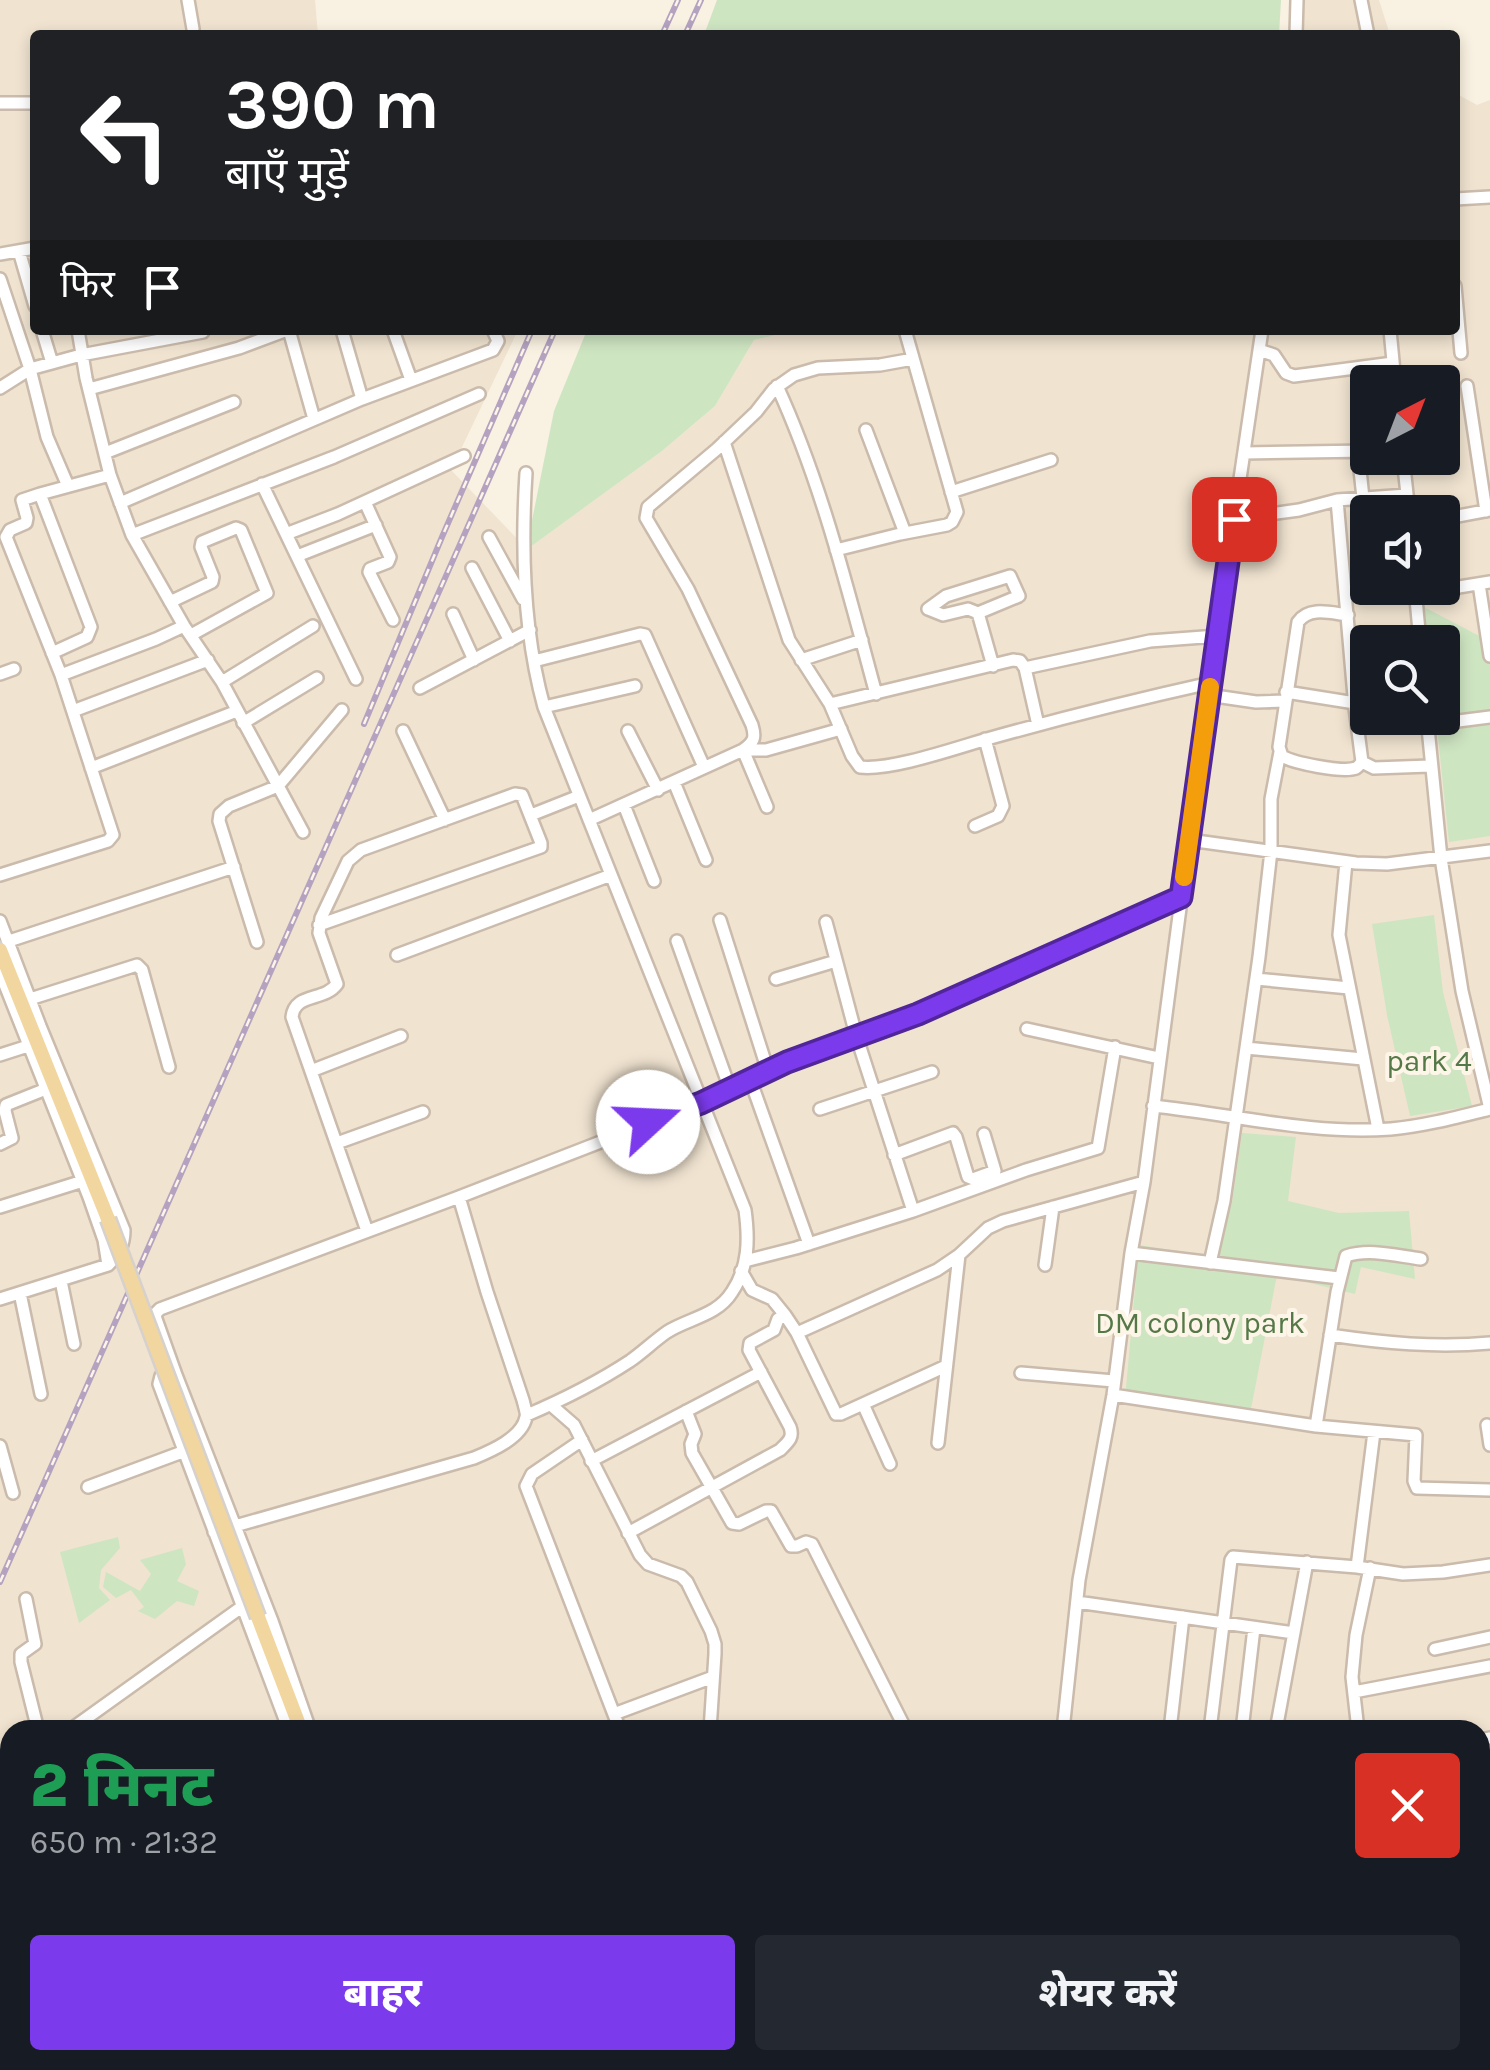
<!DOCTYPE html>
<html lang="hi">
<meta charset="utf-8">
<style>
:root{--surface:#171b24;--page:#242831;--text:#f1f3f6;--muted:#9ea1a6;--accent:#7c3aed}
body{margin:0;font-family:Karla,"Noto Sans Devanagari",sans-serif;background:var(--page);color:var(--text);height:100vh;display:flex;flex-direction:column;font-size:38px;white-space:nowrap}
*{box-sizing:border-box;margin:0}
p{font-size:32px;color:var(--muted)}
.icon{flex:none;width:55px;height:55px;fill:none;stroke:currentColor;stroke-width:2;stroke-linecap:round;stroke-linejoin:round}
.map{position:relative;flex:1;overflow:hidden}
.panel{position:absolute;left:0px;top:1720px;width:1490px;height:350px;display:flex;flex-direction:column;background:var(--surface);border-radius:30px 30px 0 0;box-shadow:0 5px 15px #0003}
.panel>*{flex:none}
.banner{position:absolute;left:30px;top:30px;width:1430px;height:305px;border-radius:10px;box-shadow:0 5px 15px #0003;background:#202124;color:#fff;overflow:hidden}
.needle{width:65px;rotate:42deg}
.controls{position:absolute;left:1350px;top:365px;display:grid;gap:20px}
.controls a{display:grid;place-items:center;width:110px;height:110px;border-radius:10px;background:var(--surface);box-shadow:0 5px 15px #0003;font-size:50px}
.pin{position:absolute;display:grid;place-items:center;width:85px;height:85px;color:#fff;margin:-42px;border-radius:20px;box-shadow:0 5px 15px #0006}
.me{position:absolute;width:110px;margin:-55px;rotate:70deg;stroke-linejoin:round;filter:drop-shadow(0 0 8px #0008)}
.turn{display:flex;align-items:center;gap:35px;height:210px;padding:0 30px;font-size:45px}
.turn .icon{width:130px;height:130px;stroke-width:2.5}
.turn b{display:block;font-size:70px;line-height:85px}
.then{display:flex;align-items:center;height:95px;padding:0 30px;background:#0003;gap:20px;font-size:38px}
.round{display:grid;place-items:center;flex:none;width:105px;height:105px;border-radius:10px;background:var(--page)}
.summary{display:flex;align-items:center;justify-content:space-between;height:170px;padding:0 30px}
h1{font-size:60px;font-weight:800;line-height:75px;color:#1e9e55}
.button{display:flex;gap:20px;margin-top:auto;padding:20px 30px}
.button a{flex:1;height:115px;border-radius:10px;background:var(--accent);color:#fff;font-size:40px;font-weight:800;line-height:115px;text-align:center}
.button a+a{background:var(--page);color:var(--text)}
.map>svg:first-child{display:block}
.residential{fill:#f0e3d0;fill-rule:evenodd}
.green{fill:#cee5c2}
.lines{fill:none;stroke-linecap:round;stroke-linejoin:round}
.minor-casing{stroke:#cabbac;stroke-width:16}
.major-casing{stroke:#d6d1cd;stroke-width:19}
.minor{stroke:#fff;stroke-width:11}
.major{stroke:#f2d69f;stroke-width:14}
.rail-casing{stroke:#b4a2c0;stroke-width:6}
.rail{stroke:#fdf5e7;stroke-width:2.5;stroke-dasharray:8;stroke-linecap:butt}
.major-bridge-casing{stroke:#d6d1cd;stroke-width:19;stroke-linecap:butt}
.major-bridge{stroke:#f2d69f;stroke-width:14}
.route-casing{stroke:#51269a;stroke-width:25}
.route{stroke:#7c3aed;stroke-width:18}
.slow{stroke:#f59e0b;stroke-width:18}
.labels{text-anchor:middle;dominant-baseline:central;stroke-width:8;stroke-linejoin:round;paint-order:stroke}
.park-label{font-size:30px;fill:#547847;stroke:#fdf5e7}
</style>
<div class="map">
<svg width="1490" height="2070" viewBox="0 0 1490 2070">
<rect width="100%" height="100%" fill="#f9f1e1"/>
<!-- residential -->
<path class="residential" d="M0 0H315L318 35H35V330H518L451 470 527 549 662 451 715 406 754 340 799 330H1455V93L1477 105 1490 100V2070H0ZM1368 382H1442V458H1368ZM1368 512H1442V588H1368ZM1368 642H1442V718H1368ZM10 1730H1480V2060H10Z
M1296 0H1379L1390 35H1297Z"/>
<!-- green -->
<path class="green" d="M717 0H1281L1279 35H704Z
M587 330H799L754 340 715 406 662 451 526 550 554 411Z
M1424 607 1485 639 1490 656V836L1449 842 1436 718H1442V642H1428Z
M1434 915 1443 992 1472 1106 1410 1116 1387 1015 1372 924Z
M1242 1133 1296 1137 1288 1201 1339 1213 1409 1211 1415 1279 1361 1267 1355 1294 1277 1275 1249 1419 1125 1399 1139 1245 1216 1257 1232 1203Z
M118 1537 120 1548 101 1570 99 1588 110 1600 79 1623 60 1552Z
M182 1548 186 1564 177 1581 199 1591 194 1606 177 1601 155 1619 138 1611 144 1607 131 1590 116 1598 103 1587 106 1572 140 1591 151 1574 140 1560Z"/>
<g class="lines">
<!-- minor casing -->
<g class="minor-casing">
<path id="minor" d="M188 0 193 29
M1361 0 1368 35
M1296 35 1297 0
M0 103H35
M1455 199 1490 197
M19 251 35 306
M0 254 35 248
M0 279 30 369 47 437 68 486
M1455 286 1461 353
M42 330 52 363
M78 330 86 378 110 475 132 535 184 626 222 682 303 832
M289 330 314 419
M393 330 411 380
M1390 330 1395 382
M1259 350 1274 355 1286 373 1294 376 1393 363
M777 386C822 484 848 591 876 694
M1467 386 1486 511
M0 388 30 369 81 355 203 332
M89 389 239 348 287 330
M362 399 493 350 498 341 493 330
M866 430 905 533
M724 442 789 640 830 704 852 756 860 767C892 771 961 746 994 737 1066 717 1138 699 1210 683
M1358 451 1363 498
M105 453 234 402
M1244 453 1368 451
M1403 458 1409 512
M526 473C521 551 523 631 544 707L745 1210C749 1239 749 1267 732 1292 717 1316 689 1318 667 1332 654 1341 643 1352 630 1361 598 1382 562 1400 527 1415
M262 484 356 679
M951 492 1051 460
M40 494 22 500 27 518 26 523 10 530 6 537 61 675
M1337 500 1355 708 1362 762 1374 768 1430 766
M365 502 390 557 388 562 370 569 369 572 393 620
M120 503 362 399 342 330
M1234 519 1299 510 1337 500 1407 495
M1442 519 1490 510
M286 534 338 514 464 456
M132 535 334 457 479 394
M489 537 523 599
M836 550 900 534 947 525 952 522 957 512 905 330
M297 556 376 525
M472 568 510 641
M1479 584 1490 656
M1415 588 1420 642
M1416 594 1490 582
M170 602 212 582 213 577 201 547 202 542 236 528 241 530 267 593 191 635
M928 609 946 596 1010 576 1019 596 978 613
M928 609 943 615 968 609 978 613 993 666
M453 614 474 660
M1348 615C1331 613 1309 606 1298 622L1279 747 1282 756C1293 763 1343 773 1356 768 1358 767 1360 764 1362 762
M52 653 87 637 91 627 40 494 110 475
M801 660 862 640
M534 661 640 634 645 635 704 767
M1025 668 1150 641 1217 636
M0 674 14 669
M222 682 313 626
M420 688 530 630
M1286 692 1355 703
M1208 695 1256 702 1285 701
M830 704 1013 660 1020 661 1025 668 1038 725
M544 707 635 686
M73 711 208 660
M1427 718 1441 858 1462 991 1490 1109
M243 723 317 678
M1427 725 1490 717
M403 731 445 820
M628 731 658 790
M91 768 237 711
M674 782 706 860
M624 805 654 881
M767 807 743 750H766L841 729
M531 815 579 796
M589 820 743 750C754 742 756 738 752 725L688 589 646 518 648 507 717 449 756 412 774 389 794 375 818 368 880 365 913 359
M975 826 998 816 1003 806 985 739
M1189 840 1356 863 1387 864 1490 851
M1346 862 1339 935 1378 1129
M0 875 108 841 113 835 61 675 156 639 184 626
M720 920 768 1071
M0 921 40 1026 124 1230C124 1246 119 1254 108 1265L0 1299
M319 925 541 847V843L522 795 515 794 361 850 348 861 321 918 319 933 337 984C324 1002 295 992 292 1017L367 1231
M9 941 234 867
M677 941 730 1089
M257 942 219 821 220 814 229 806 278 786 342 710
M397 955 611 875
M0 972 89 1197 104 1240 108 1265
M776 979 836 961
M1256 979 1349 988
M30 999 137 965 142 970 169 1067
M1027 1029 1159 1058
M1246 1048 1363 1059
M0 1055 28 1046
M311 1071 401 1036
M750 1079 809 1244
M1153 1106C1232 1114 1311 1135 1391 1129 1424 1126 1458 1117 1490 1109
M820 1109 932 1072
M337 1143 423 1112
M0 1144 12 1138 5 1111 6 1105 46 1089
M894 1155 953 1133 956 1137 968 1177 973 1179 995 1171 984 1134
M0 1207 83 1181
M913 1211 1026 1170 1098 1148 1115 1047
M1131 1253 1339 1278
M745 1261 796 1248 913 1211 856 1035 826 922
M1210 1263 1224 1201 1259 957 1271 851V799L1280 752
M1045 1265 1053 1207
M741 1271 752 1290 772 1299 785 1315 797 1333 836 1414H841L946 1366
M61 1281 74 1344
M20 1293 41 1394
M797 1333 937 1270 959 1255 988 1228 1003 1221 1144 1182
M1330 1335C1384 1343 1436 1348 1490 1343
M1021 1373 1114 1381
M176 1375 156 1319 155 1314 160 1309 459 1197
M1113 1395 1316 1426 1416 1435 1414 1481 1417 1488 1490 1490
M863 1404 890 1464
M551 1405 574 1425 640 1555 648 1564 681 1576 687 1582 711 1631 715 1644V1654L710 1730
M686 1411 695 1434 691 1444 692 1453 732 1523 739 1524 766 1511H771L791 1546H797L806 1542 812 1544 906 1730
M1487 1425 1490 1445
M1316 1426 1337 1292 1346 1256C1370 1248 1397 1256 1421 1259
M582 1440 532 1474 526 1486 620 1730
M938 1443 959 1255
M0 1446 13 1493
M591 1461 761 1372
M88 1487 185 1451
M214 1532 474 1458C491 1451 522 1438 526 1417 527 1414 524 1404 523 1400L487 1292 459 1197 701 1103 787 1062 918 1014 1181 897
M628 1533 780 1450C788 1442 794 1438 790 1427L749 1350 750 1343 774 1330 778 1319 785 1315
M1357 1567 1374 1432
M26 1599 35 1644 21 1654V1662L38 1730
M1077 1602 1294 1633
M1435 1649 1490 1637
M1354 1692 1490 1666
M614 1714 713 1677
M70 1730 243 1606
M289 1730 159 1384 161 1376 172 1372 176 1375 272 1621 310 1730
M1063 1730 1079 1580 1113 1395 1131 1253 1144 1182 1208 695 1262 330
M1170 1730 1183 1617
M1210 1730 1231 1560 1233 1557 1357 1567 1403 1574 1443 1572 1490 1565
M1242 1730 1254 1628
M1276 1730 1307 1562
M1358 1730 1352 1677 1356 1635 1370 1568
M1432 1730H1439
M1480 1740 1490 1738
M0 1780 10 1773
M1480 1802 1490 1800
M1480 1877 1490 1874
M1480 1895 1483 1904 1490 1901
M1485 1967 1490 1981
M1480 2046 1490 2042
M0 2047 12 2070
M880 2060 889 2070
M1114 2060 1119 2070
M1388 2060 1406 2070
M520 2070 548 2060
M672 2070 673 2060
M749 2070 773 2060
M1019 2070 1020 2060
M1159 2070 1179 2060
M1305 2070 1335 2060
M1418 2070 1447 2060"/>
</g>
<!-- major casing -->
<g class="major-casing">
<path id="major" d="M0 950 108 1219
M258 1617 301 1730
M421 2060 425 2070
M433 2060 436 2070"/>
</g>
<!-- minor -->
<use href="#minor" class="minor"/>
<!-- major -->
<use href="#major" class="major"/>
<!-- rail casing -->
<g class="rail-casing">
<path id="rail" d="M662 35 678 0
M685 35 701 0
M364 724 442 537 532 330
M0 1582 555 330"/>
</g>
<!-- rail -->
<use href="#rail" class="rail"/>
<!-- major-bridge casing -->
<g class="major-bridge-casing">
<path id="major-bridge" d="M108 1219 258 1617"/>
</g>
<!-- major-bridge -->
<use href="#major-bridge" class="major-bridge"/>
</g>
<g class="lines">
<!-- route casing -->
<g class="route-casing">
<path id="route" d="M648 1122 701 1103 787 1062 918 1014 1181 897 1234 519"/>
</g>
<!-- route -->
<use href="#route" class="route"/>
<!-- slow -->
<path class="slow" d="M1184 877 1210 687"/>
</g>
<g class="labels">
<!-- park labels -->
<g class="park-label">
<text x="1429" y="1061">park 4</text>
<text x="1200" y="1323">DM colony park</text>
</g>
</g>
</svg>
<div class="controls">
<a><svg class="needle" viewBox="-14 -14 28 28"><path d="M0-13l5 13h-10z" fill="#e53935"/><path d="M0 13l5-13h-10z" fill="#9ea1a6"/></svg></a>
<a><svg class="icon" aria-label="sound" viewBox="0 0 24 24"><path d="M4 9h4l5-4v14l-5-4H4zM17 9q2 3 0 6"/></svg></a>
<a><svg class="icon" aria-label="search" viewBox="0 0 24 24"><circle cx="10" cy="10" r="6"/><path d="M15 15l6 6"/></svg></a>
</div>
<div class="pin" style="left:1234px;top:519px;background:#d93025"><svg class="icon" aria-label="arrive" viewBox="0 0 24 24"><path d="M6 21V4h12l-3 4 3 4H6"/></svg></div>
<svg class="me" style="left:648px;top:1122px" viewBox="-20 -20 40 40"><circle r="19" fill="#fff"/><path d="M0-13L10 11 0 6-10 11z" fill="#7c3aed"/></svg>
<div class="banner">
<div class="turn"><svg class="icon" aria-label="left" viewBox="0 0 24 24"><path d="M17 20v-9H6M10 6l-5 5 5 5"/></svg><div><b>390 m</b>बाएँ मुड़ें</div></div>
<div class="then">फिर<svg class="icon" aria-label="arrive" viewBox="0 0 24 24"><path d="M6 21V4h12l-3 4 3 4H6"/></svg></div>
</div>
<section class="panel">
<div class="summary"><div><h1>2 मिनट</h1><p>650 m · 21:32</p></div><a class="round" style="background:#d93025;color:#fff"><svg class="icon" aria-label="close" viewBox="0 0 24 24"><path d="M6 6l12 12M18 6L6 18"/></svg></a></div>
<div class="button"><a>बाहर</a><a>शेयर करें</a></div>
</section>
</div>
